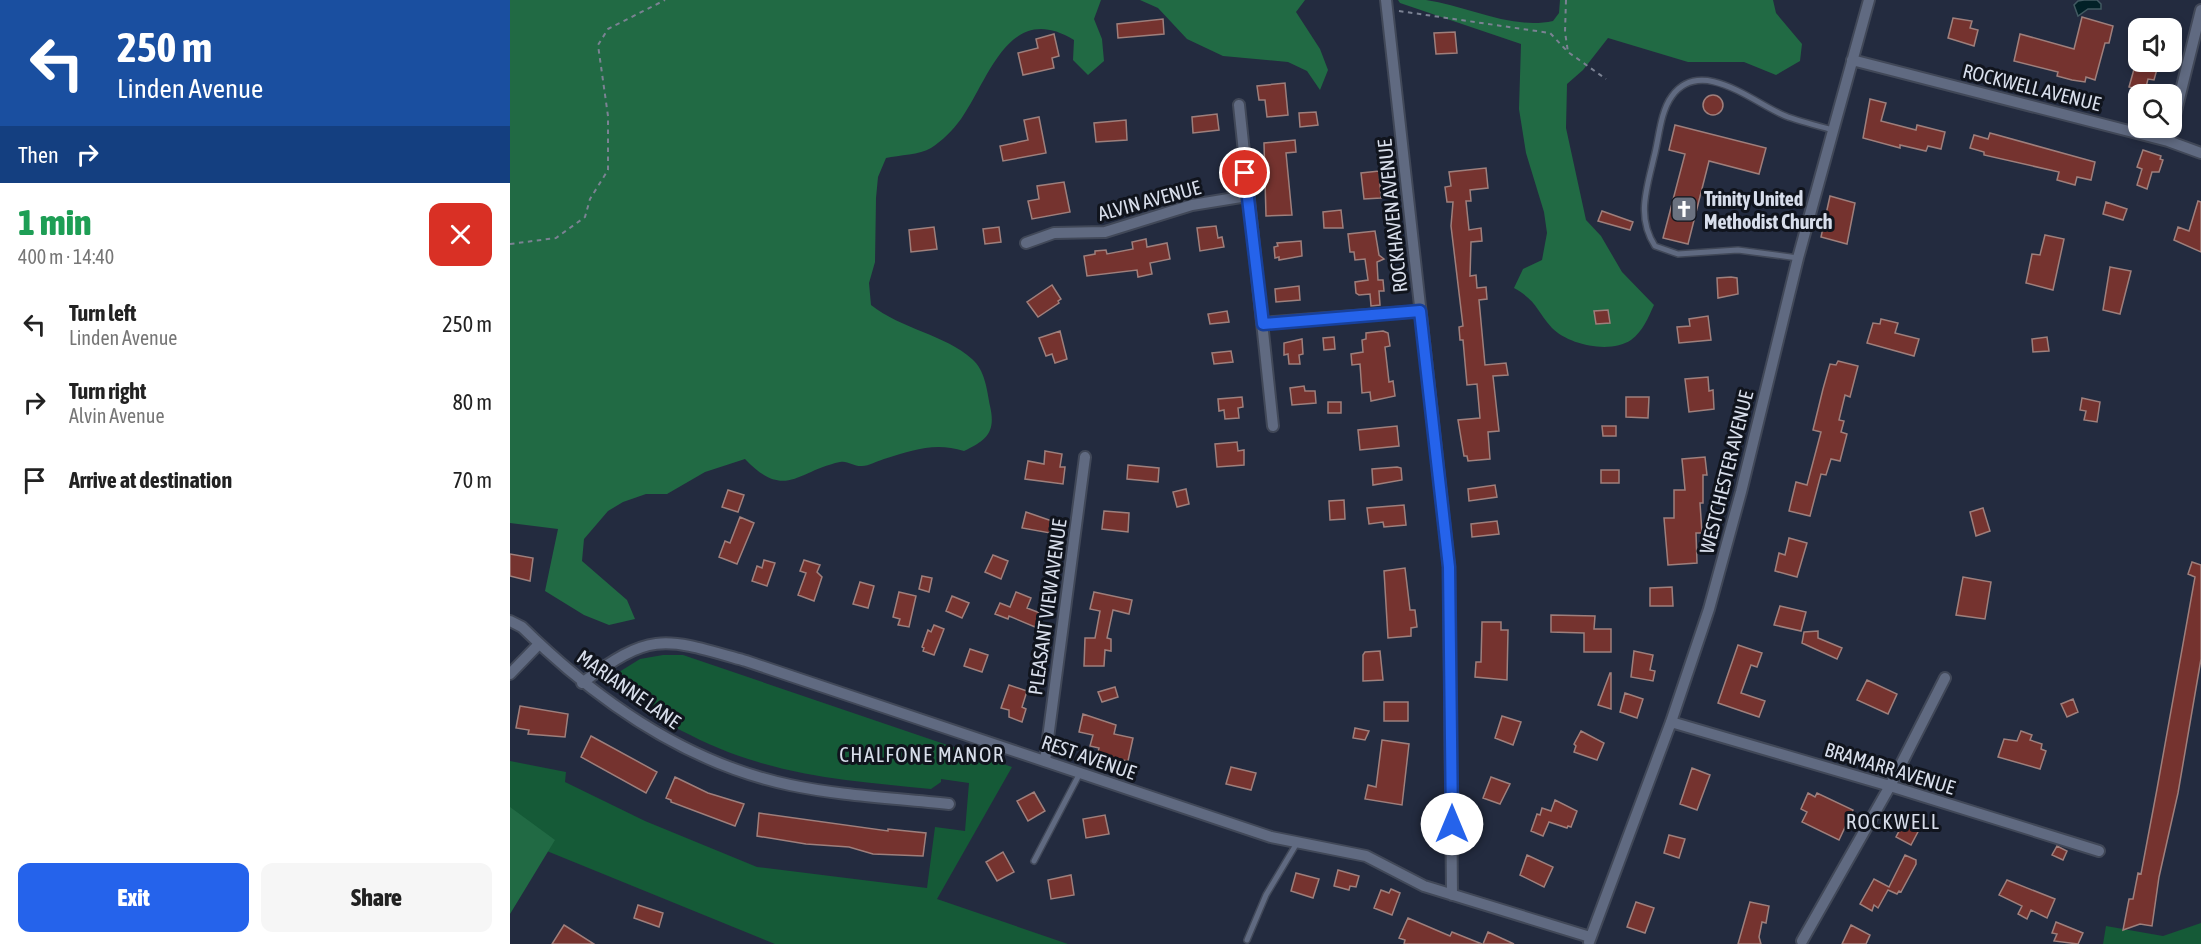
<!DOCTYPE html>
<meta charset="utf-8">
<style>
:root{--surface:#fff;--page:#f6f6f6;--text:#222;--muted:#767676;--accent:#2563eb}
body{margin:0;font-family:"Asap Condensed",sans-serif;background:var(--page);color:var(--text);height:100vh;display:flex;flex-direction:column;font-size:22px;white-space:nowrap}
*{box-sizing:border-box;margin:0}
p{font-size:20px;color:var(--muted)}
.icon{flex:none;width:33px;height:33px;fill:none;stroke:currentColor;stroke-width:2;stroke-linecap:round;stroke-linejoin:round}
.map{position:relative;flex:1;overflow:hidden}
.side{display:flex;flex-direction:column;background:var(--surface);width:510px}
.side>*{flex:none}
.hud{background:#1a4fa0;color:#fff;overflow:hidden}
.buttons{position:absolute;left:1618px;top:18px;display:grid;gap:12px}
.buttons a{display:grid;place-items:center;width:54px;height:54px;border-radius:12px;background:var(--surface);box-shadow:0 3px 9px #0003;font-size:30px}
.pin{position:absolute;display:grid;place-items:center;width:51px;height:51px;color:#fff;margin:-26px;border:3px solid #fff;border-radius:50%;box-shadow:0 2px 6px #0007}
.me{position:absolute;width:66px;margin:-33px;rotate:0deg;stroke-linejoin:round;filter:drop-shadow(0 0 4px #0008)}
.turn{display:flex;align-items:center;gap:21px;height:126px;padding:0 18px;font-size:27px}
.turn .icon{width:78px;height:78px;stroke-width:2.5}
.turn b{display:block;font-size:42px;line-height:51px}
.then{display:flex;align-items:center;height:57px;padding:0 18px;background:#0003;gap:12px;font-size:22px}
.round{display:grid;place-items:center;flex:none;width:63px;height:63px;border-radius:12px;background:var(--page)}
.head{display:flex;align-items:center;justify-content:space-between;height:102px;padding:0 18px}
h1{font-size:36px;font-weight:800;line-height:45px;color:#1e9e55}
.button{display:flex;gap:12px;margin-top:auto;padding:12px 18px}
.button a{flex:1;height:69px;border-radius:12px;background:var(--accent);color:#fff;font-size:24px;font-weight:800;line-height:69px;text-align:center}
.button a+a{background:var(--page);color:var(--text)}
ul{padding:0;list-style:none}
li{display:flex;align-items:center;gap:18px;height:78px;padding:0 18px}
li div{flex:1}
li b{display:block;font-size:22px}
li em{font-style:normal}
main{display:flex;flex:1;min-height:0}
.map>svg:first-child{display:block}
.green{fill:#155a37}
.forest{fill:#216a44}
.water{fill:#022127;stroke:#425a62;stroke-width:1.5}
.building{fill:#75332f;stroke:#9e7f7c;stroke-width:1.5}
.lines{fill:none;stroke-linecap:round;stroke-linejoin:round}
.lane-casing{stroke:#414858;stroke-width:8}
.street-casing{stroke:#414858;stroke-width:14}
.path{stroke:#7b8293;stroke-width:2;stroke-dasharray:4.5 4.5;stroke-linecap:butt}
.lane{stroke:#606a81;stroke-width:5}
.street{stroke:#606a81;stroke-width:10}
.route-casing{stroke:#184099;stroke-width:15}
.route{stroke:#2563eb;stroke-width:10}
.labels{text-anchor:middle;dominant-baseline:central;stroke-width:6;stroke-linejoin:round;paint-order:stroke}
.street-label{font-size:20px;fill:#d8deeb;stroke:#10141d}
.poi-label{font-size:20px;font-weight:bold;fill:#d8deeb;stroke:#10141d;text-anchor:start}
.neighbourhood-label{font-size:21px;letter-spacing:1.5px;fill:#d8deeb;stroke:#10141d}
</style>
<main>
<section class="side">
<div class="hud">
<div class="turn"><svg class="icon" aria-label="left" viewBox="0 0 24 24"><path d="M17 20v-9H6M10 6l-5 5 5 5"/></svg><div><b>250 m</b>Linden Avenue</div></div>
<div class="then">Then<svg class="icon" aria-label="right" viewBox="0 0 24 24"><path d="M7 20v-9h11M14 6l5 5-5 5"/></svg></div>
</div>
<div class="head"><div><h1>1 min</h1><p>400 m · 14:40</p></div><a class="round" style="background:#d93025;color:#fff"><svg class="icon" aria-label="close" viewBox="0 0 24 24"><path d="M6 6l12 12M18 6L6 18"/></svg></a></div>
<ul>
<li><svg class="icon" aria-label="left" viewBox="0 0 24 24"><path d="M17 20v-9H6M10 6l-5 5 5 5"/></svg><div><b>Turn left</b><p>Linden Avenue</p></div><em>250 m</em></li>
<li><svg class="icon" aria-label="right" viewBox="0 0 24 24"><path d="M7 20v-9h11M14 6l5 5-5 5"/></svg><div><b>Turn right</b><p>Alvin Avenue</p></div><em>80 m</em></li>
<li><svg class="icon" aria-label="arrive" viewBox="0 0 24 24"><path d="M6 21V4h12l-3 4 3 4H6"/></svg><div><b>Arrive at destination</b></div><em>70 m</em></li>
</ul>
<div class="button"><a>Exit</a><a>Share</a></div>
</section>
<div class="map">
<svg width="1691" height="944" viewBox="0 0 1691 944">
<rect width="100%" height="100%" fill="#232b3f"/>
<!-- green -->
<path class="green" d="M153 655H173L502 767 427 899 558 944H265L0 836V761L56 772 55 782 135 821 247 867 417 888 425 827 455 831 459 783 431 779V782L421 789C363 783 304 779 248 762 195 747 146 718 101 688V677L130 659Z
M1691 923V944H1593L1596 926 1653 936Z"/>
<!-- forest -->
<path class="forest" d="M0 0H591L584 19 592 39 594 61 578 75 563 60 564 40C499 0 479 79 451 119 443 130 432 141 421 148 410 155 389 155 376 158L368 177 366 198 365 262 359 283 361 305C391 329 436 335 462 359 475 370 477 390 480 406 486 432 477 440 454 451 425 442 403 450 374 459 367 461 359 466 352 466 345 467 337 460 330 462 287 471 275 501 235 459L195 472 157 494H136L113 502 98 511 74 539 72 561 117 600 125 619 99 625 74 615 35 591 48 529 0 523Z
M630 0H795L786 12 810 49 818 70 810 90 797 71 778 62 713 56 677 39 648 8Z
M888 0C897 0 907 0 916 0 958 6 1001 30 1043 21L1049 13 1050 0H1263L1266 13 1292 44 1290 61 1266 75 1234 62H1178L1098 38 1073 70 1057 84 1056 128 1076 220 1091 236 1112 272 1144 305C1138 318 1133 331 1121 340 1100 354 1059 345 1042 328 1026 310 1027 301 1004 288L1013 269 1032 260 1037 233 1034 212 1016 153 1009 109 1011 44 890 3Z
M0 807 45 840 0 914Z"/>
<!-- water -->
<path class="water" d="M1574 0H1587L1591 4V9H1578L1568 16 1564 5 1568 1Z"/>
<!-- building -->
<path class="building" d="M1572 17 1603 26 1599 43H1595L1585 80 1576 77 1575 82 1562 80 1547 76 1548 72 1504 61 1510 34 1564 49Z
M1443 18 1462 21 1460 28 1468 30 1464 46 1438 38Z
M653 19 654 34 608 38 607 24Z
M945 32 947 53 926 54 924 33Z
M544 34 549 56 542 58 544 68 513 75 508 53 528 48 526 39Z
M1626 62H1649L1644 80 1638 79 1635 91 1619 87Z
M775 83 778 115 757 117 755 100H749L747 86Z
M1193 105a10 10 0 1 1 20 0a10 10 0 1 1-20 0Z
M1360 99 1376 103 1371 121 1406 130 1407 125 1435 132 1431 149 1418 146 1416 151 1390 145V148L1353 138Z
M806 112 808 125 790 127 789 113Z
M707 114 709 130 683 133 682 117Z
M529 117 536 153 493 161 490 146 518 140 514 120Z
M616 120 617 140 586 142 584 123Z
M1165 125 1256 148 1249 174 1199 161 1178 244 1153 238 1175 154 1159 150Z
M1480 133 1585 162 1581 180 1567 177 1565 185 1547 180 1549 172 1474 155V152L1460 148 1464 135 1478 139Z
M785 140 786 152 776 153 782 215 756 216 754 143Z
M1633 150 1651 156 1650 159 1653 160 1649 172H1642L1637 189 1627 185 1632 169 1627 167Z
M976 168 978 188 960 190 961 201H956L959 230 971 228 972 241 961 242 960 276 966 275 967 288 976 287 977 299 969 300 975 365 996 363 998 375 983 376 989 431 978 432 980 459 958 461 957 456H954L948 420 970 418 967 384 957 385 953 340H950L949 327 953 326 941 226 943 202H937L935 187 941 186 939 172Z
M869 171 871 198 854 199 851 173Z
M554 182 560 212 522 219 518 201 529 199 527 186Z
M1320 196 1345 203 1337 244 1311 237Z
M1688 201 1691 202V252L1664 240 1668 227 1679 231Z
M1596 202 1617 209 1613 220 1593 214Z
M831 210 833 228H814L813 212Z
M1092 211 1123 222 1120 230 1088 221Z
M706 226 708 238 712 237 714 247 690 251 687 228Z
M424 227 427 249 401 252 399 230Z
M489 227 491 242 475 244 473 229Z
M865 231 869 255 874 259 867 262 868 280H873L874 291H869L870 305 861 306 860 294 849 295 846 293 845 282 858 280 855 259 845 260 844 252H840L838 234Z
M1535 235 1554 239 1543 290 1516 283 1522 254 1530 255Z
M636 239 637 247 657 243 660 259 640 263 642 274 628 277 627 270 577 276 574 256 585 254V251L596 250 597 254 623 249 622 242Z
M791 241 792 256 769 260V257L765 258 764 247 768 246 767 243Z
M1600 267 1621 271 1610 314 1593 310Z
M1221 277 1227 278 1228 294 1208 298 1207 278Z
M542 285 551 299 548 301 549 303 528 317 517 302Z
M789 286 790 300 766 302 765 289Z
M1098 310 1100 323 1086 324 1084 311Z
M717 311 719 322 700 324 698 314Z
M1198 316 1201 340 1169 343 1167 327 1180 326 1179 319Z
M1371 319 1388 323 1385 333 1409 339 1404 356 1357 343 1363 323 1370 324Z
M550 331 557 359 545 363 542 354 536 356 529 338Z
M873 331 878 333 880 346 875 347 879 382 883 381 885 396 861 401 860 392 852 393 850 364 842 365 841 354 853 352 852 340 856 339V333Z
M824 337 825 349 814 350 813 338Z
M1537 337 1539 351 1523 352 1522 339Z
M792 339 793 354 789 355 790 364H779L778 354 774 355V343Z
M721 351 723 362 704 364 702 353Z
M1328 361 1348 366 1340 397 1335 395 1329 420 1334 421 1331 432 1337 434 1330 461 1321 459 1316 475 1311 474 1300 516 1279 511 1286 482 1297 485 1311 432 1303 430 1313 389 1320 364 1326 365Z
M1198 377 1199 391 1203 390 1204 409 1179 412 1175 379Z
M794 386 795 391H805L806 403 782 405 780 388Z
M732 397 733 407 728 408 729 418 715 419 714 410 709 411 708 399Z
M1116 397H1139L1138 418 1116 417Z
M1572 398 1590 402 1587 422 1574 420 1576 411 1570 410Z
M818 402H831V413H818Z
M887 426 889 446 850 450 848 430Z
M1092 426H1106V436H1093Z
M727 442 728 451 734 450V465L707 467 705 444Z
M535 451 552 454 550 467H555L553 484 515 479 518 461 534 464Z
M1195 457 1197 475H1193V503H1190L1192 533H1186L1187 563 1158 565 1154 518H1164V490H1175L1172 459Z
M618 465 649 468 648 482 617 479Z
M887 467 891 468 892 480 863 485 862 469Z
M1091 470H1109V483H1091Z
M985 485 987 497 959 501 958 489Z
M676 489 679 504 667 507 663 492Z
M218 490 234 495 228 512 212 507Z
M834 500 835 519 820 520 819 501Z
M894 505 896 525 874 527 873 522 859 524 857 508Z
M1473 508 1480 531 1466 536 1460 512Z
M594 511 619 513 618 532 592 529Z
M516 512 542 521 540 533 512 528Z
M230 517 244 523 227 564 209 557 215 541 220 543Z
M987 521 989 534 962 537 961 524Z
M1279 538 1297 543 1287 577 1265 571 1269 553 1275 555Z
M0 554 23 558 20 581 0 576Z
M483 555 498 561 491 579 475 572Z
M254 560 265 563 257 586 242 581 247 566 252 568Z
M294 560 310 565 307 572 312 577 304 601 288 595 296 573 290 571Z
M1682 562 1691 565V659L1668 793 1649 877 1642 926 1630 924 1613 930 1619 899H1623L1628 873 1631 874 1647 789 1685 577 1678 574Z
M895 568 900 610H905L907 627 901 628V636L878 638 874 571Z
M412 576 422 578 419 592 409 589Z
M1453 577 1481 582 1475 619 1446 615Z
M350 582 364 586 358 608 343 604Z
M1162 587 1163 606H1140V588Z
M389 592 406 596 399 627 388 625 390 619 383 617Z
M506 592 521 598 517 608 530 613 525 627 499 616 498 619 485 614 490 603 500 607Z
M584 592 622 600 619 614 603 610 597 638 601 639V651L595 650 594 666H574L575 638H585L590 611 580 609Z
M442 596 459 603 452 618 436 611Z
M1270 606 1296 612 1291 631 1264 625Z
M1041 615 1085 616 1084 629H1101V652H1074V633L1041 632Z
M972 622H991V630H998L997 680 965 677 966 662H971Z
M424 625 434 629 424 655 413 651 414 648 412 647 418 630 421 632Z
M1308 631V638L1332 648 1327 659 1292 643 1294 632Z
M1228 645 1252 653 1247 667 1241 665 1231 693 1255 701 1249 717 1208 703Z
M460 649 478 655 472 672 454 666Z
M870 651 873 680 853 681V655L855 652Z
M1124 651 1143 655 1140 670 1145 671 1143 681 1121 677Z
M1100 673H1101V709L1088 705Z
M1357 680 1387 694 1378 714 1347 700Z
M499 685 517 691 512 707 516 709 512 722 499 717V710L491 708Z
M605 687 608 697 592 702 588 692Z
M1115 693 1133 699 1127 718 1110 712Z
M1563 699 1568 712 1557 717 1551 704Z
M874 702H898V721H874Z
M10 706 58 714 55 737 18 734 19 730 6 728Z
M573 714 606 725 604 734 623 738 618 761 587 756 589 748 580 746 583 735 569 732Z
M992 716 1011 722 1003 745 985 738Z
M845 728 859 731 855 740 843 738Z
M1071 731 1094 743 1087 760 1064 752 1066 746 1064 744Z
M1511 731 1522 735 1520 740 1532 744 1531 749 1536 751 1530 769 1488 757 1494 739 1507 741Z
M81 736 147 772 136 793 71 757Z
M872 740 899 744 892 805 855 799 858 785 866 787Z
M721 767 746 773 741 790 716 784Z
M1182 768 1200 775 1187 810 1170 804Z
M165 777 198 793 234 804 225 826 161 802V800L156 798Z
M981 777 1000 784 990 804 973 798Z
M524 792 535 811 518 821 507 801Z
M1298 793 1305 797 1307 793 1343 810 1329 840 1292 822 1297 812 1291 809Z
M1045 800 1067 811 1061 827 1058 826 1057 828 1039 822 1033 836 1021 831 1027 814 1030 815 1032 808 1041 811Z
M249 813 378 831V829L416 833 413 856 363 854 339 847 296 844 247 836Z
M595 815 599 834 576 838 573 819Z
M1401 816 1407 820 1410 828 1401 845 1386 837 1395 820 1398 821Z
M1159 835 1175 839 1169 858 1154 853Z
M1547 846 1557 851 1553 860 1542 855Z
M493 852 504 872 487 881 476 862Z
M1017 855 1043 867 1034 887 1010 875Z
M1395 855 1406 860V864L1391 892 1389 891 1387 894 1378 890 1368 908 1364 905 1362 911 1350 904 1364 879 1379 887Z
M828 870 849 876 846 887 840 886 839 890 824 886Z
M786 873 809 879 803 898 781 891Z
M561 875 564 895 541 899 538 880Z
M1497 880 1545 899 1537 918 1521 910 1517 919 1508 914 1512 906 1489 895Z
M881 889 890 893 882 915 864 908 871 890 879 893Z
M1126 902 1144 908 1135 933 1117 927Z
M1240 902 1259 906 1256 923 1252 922 1249 937 1251 944H1228Z
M128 905 153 913 149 927 124 918Z
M898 918 940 936 942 932 972 944H894L895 940 889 938Z
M1546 922 1573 933 1568 944 1544 941 1547 934 1542 933Z
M54 925 84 944H42Z
M1341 925 1360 935 1356 944H1332Z
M978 932 1004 944H973Z"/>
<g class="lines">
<!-- lane casing -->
<g class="lane-casing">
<path id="lane" d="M1288 258 1228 250 1168 254 1145 246C1126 217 1137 188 1144 157 1149 139 1150 112 1162 96 1192 55 1247 106 1278 117 1293 122 1308 126 1323 130
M524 861 570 773
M737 940 756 895 787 843"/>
</g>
<!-- street casing -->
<g class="street-casing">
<path id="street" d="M876 0 939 567 942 895
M1342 60 1658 141 1691 153
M729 105 763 426
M1662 127 1691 10
M516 243 544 233 595 232 682 205 737 196
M752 323 910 311
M0 621 12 627C87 701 175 763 280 785 332 796 386 798 439 804
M0 674 29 644
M72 683C142 630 155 638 236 661L761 837 856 856 914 886 1080 937
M1161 722 1380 786 1589 851
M535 761 575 457
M1292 941 1380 786 1435 678
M1079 942 1161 722 1199 609 1231 492 1288 258 1359 0"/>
</g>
<!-- path -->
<path class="path" d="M1056 0 1055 32 1058 52
M889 11 1040 33 1058 52 1096 79
M0 244 46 238 75 217 80 199 98 170V116L88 45 98 29 155 0"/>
<!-- lane -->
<use href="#lane" class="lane"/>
<!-- street -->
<use href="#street" class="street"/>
</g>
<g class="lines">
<!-- route casing -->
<g class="route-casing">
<path id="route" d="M735 173 753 324 910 311 939 567 942 824"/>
</g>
<!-- route -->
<use href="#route" class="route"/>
</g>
<!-- icons -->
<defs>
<g id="church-square" transform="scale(1.35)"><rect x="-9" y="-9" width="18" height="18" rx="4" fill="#6b7280" stroke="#10141d"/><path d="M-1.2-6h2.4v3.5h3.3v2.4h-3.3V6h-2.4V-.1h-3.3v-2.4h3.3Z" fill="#fff"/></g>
</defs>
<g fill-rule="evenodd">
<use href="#church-square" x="1174" y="209"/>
</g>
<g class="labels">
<!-- street labels -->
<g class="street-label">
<text transform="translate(1522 87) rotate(14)">ROCKWELL AVENUE</text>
<text transform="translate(639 200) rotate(-15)">ALVIN AVENUE</text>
<text transform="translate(882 216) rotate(-96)">ROCKHAVEN AVENUE</text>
<text transform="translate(1216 472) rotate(-76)">WESTCHESTER AVENUE</text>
<text transform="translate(537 607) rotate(-82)">PLEASANT VIEW AVENUE</text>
<text transform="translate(119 689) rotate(35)">MARIANNE LANE</text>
<text transform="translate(579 757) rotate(19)">REST AVENUE</text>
<text transform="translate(1380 768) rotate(17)">BRAMARR AVENUE</text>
</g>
<!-- poi labels -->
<g class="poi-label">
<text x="1194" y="198">Trinity United<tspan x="1194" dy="23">Methodist Church</tspan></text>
</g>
<!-- neighbourhood labels -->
<g class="neighbourhood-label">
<text x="412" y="754">CHALFONE MANOR</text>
<text x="1383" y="821">ROCKWELL</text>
</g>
</g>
</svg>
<div class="buttons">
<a><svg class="icon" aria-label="sound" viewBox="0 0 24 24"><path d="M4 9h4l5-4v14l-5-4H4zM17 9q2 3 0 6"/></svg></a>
<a><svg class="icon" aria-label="search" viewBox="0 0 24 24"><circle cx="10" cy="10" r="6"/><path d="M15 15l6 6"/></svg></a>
</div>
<div class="pin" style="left:735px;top:173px;background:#d93025"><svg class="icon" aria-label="arrive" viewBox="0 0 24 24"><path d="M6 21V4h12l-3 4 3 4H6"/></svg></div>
<svg class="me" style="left:942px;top:824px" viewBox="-20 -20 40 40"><circle r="19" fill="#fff"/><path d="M0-13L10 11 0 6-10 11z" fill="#2563eb"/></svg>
</div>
</main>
